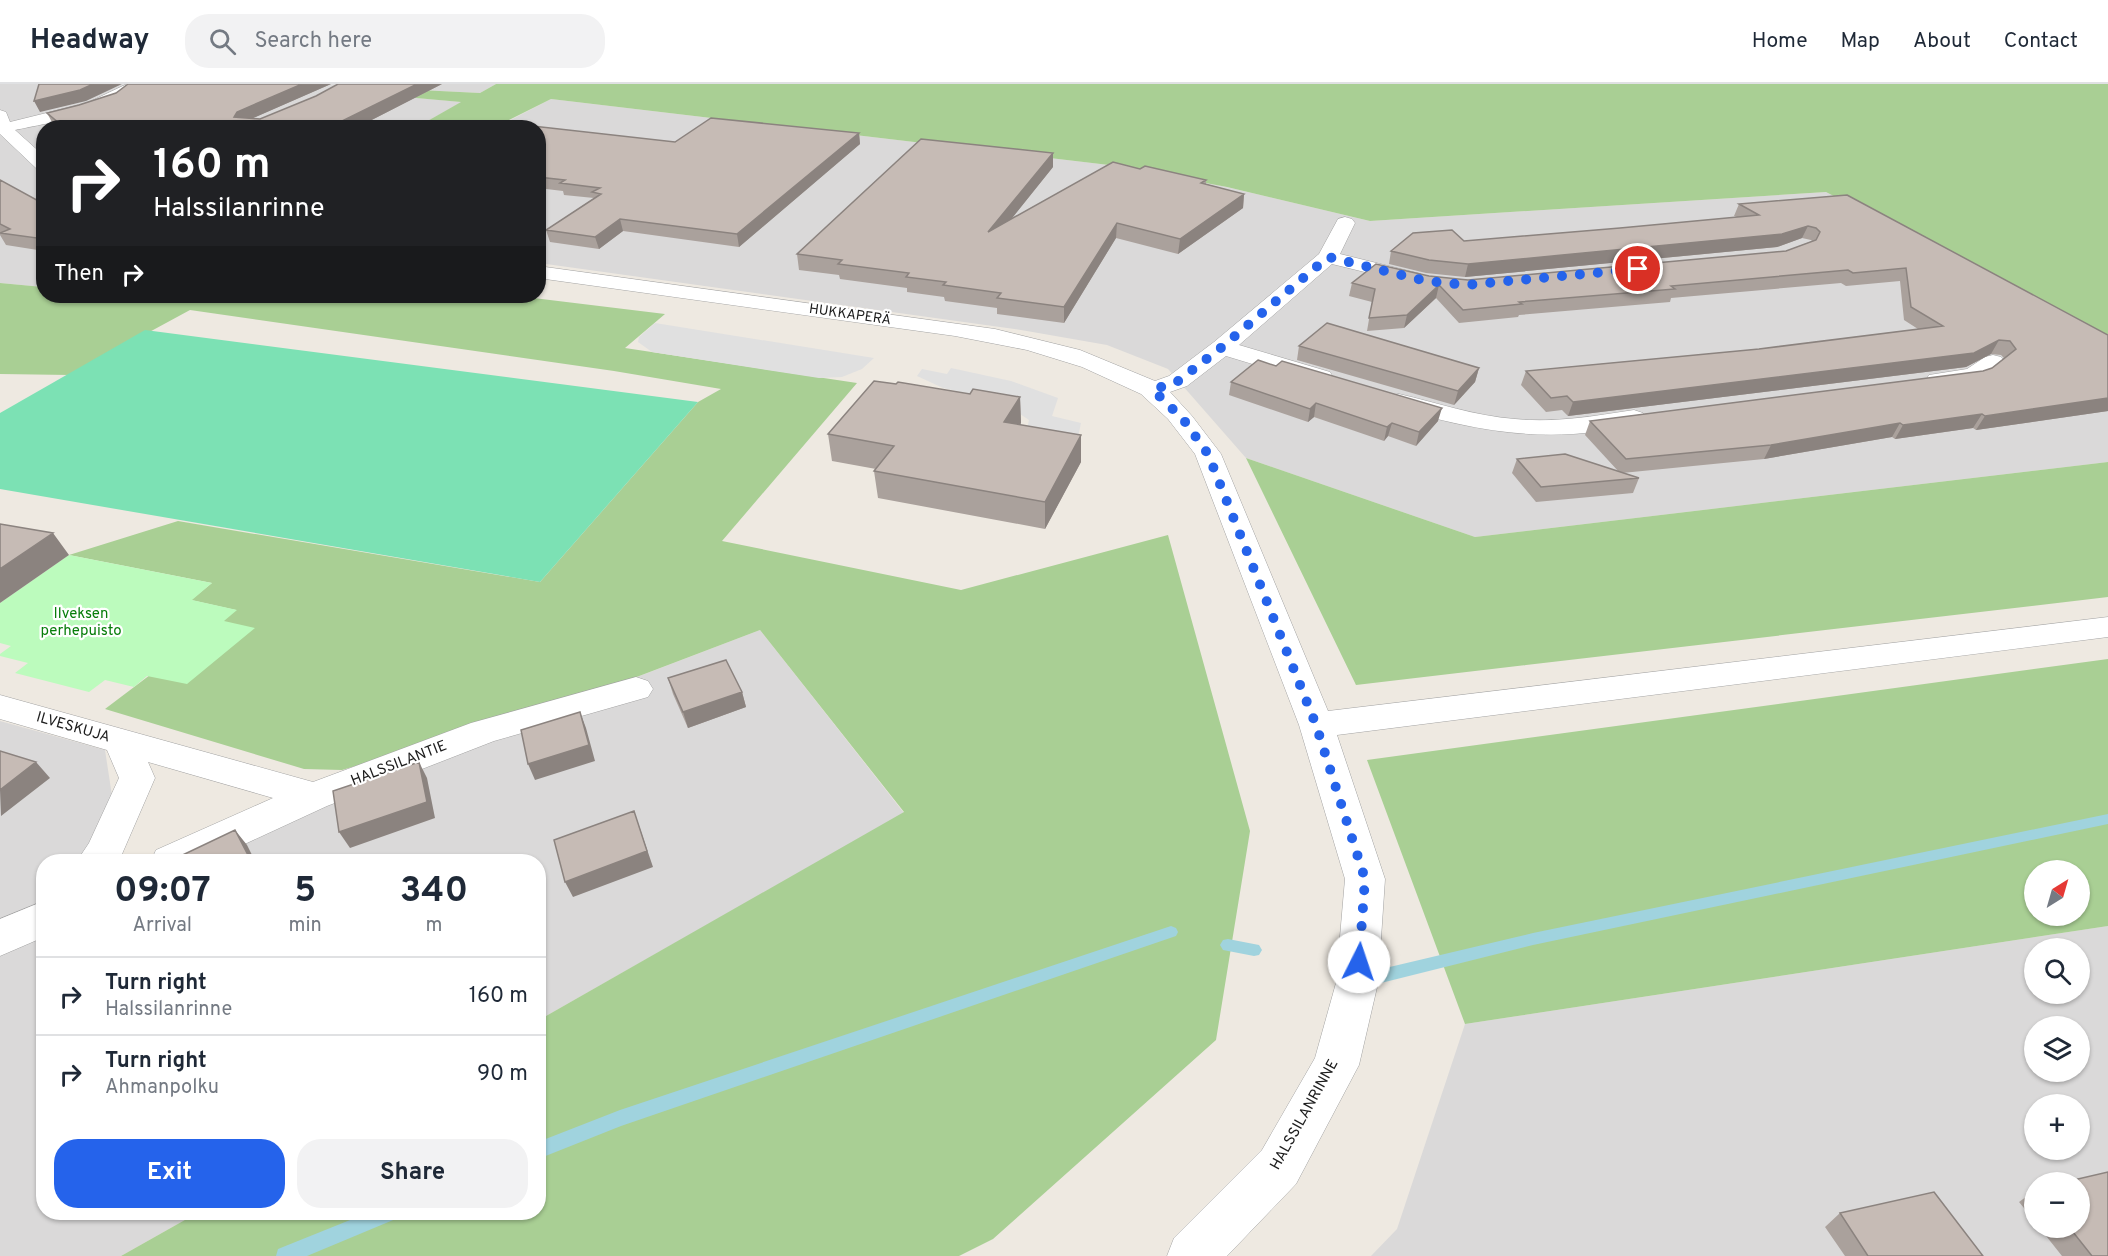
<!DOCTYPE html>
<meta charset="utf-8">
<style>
:root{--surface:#fff;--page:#f2f2f3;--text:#1f2937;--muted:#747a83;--line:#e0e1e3;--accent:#2563eb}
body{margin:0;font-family:Overpass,sans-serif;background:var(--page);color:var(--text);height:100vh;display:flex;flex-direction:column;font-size:22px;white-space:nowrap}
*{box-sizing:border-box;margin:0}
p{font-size:20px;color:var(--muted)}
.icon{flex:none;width:33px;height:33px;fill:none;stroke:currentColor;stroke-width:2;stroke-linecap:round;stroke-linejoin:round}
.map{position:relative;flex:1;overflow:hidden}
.panel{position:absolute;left:36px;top:770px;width:510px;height:366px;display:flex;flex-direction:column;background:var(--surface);border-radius:24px;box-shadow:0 2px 4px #0004}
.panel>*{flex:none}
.banner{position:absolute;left:36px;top:36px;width:510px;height:183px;border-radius:24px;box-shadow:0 2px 4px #0004;background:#202124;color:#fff;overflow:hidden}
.needle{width:39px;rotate:37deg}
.fabs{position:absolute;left:2024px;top:776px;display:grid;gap:12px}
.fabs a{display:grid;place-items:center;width:66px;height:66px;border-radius:50%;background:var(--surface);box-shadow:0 2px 4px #0004;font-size:30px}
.pin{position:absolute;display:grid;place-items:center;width:51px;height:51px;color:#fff;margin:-26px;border:3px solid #fff;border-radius:50%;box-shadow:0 2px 6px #0007}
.me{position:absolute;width:66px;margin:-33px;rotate:4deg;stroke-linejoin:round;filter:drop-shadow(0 0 4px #0008)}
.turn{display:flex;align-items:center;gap:21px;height:126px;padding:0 18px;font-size:27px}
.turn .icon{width:78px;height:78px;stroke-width:2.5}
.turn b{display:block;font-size:42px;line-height:51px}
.then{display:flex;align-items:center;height:57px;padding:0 18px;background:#0003;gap:12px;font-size:22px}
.eta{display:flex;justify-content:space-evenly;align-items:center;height:102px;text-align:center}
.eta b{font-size:36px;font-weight:700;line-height:42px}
.button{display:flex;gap:12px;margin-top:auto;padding:12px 18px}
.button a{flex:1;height:69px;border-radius:24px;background:var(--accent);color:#fff;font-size:24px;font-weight:700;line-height:69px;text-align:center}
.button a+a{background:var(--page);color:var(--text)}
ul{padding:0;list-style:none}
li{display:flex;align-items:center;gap:18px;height:78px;padding:0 18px;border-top:2px solid var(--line)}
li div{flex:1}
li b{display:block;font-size:22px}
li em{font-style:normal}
header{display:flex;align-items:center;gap:36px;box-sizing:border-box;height:84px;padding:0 30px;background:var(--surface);border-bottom:2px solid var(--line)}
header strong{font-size:28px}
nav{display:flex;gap:33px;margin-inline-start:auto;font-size:21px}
.search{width:420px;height:54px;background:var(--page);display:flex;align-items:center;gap:15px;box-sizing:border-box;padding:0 21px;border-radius:24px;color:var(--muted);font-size:22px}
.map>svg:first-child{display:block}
.residential{fill:#dad9d9;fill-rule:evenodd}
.forest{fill:#a9cf94;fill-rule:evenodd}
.park{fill:#bcfbbd}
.pitch{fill:#7ce1b4}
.parking{fill:#e0e0e0}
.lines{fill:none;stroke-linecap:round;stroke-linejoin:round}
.stream{fill:#a0d3de;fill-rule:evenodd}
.minor-casing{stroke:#a3a3a3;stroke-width:1}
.minor{fill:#fff;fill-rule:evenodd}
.wall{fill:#aaa19c}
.shaded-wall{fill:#8b837f}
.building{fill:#c6bbb5;stroke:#8b837f;stroke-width:1.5}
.route{stroke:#2563eb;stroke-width:10;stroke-dasharray:0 18}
.labels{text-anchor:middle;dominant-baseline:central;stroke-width:4.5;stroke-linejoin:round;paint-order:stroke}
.far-street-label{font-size:14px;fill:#1c1c1c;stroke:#fff}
.park-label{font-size:15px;fill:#077d0a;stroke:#fff}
.street-label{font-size:15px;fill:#1c1c1c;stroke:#fff}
</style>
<header>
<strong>Headway</strong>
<div class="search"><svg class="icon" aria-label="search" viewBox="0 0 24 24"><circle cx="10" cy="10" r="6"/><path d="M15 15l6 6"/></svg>Search here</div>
<nav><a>Home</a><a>Map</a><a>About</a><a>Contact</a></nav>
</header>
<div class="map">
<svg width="2108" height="1172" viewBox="0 0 2108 1172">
<rect width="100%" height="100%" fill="#eee9e1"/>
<!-- residential -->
<path class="residential" d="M0 0H496L480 9 359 3 351 8 462 18 417 43 44 44 43 203 0 199Z
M551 15 1109 81 1227 103 1370 137 1826 108 2108 255V378L1475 453 1246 374 1168 285 1107 261 1021 246 539 179 538 44H495Z
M760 546 904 729 539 936 538 777H155Z
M0 637 105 666 122 777H44V1128H199L121 1172H0Z
M2108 842V1172H1371L1397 1145 1465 940ZM2034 864H2079V909H2034ZM2034 942H2079V987H2034ZM2034 1020H2079V1065H2034ZM2034 1098H2079V1143H2034Z"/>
<!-- forest -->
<path class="forest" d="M496 0H2108V255L1826 108 1370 137 1227 103 1109 81 551 15 495 43H417L461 18 349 8 359 3 480 9Z
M0 199 43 203 44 212C59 212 143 215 149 212H517L665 230 625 264 857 299 722 457 961 506 1168 451 1250 747 1216 956 993 1155 959 1172H121L199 1128H538L539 936 904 728 760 546 563 621 342 686 304 685 105 625 236 526 191 516 212 499 69 471 178 437 540 498 698 318 721 305 614 287 190 226 70 291 0 290Z
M1246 374 1475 453 2108 378V513L1356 601Z
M2108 575V842L1465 940 1367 676ZM2034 786H2079V831H2034Z"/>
<!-- park -->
<path class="park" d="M69 471 212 499 192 516 237 526 224 537 255 544 187 600 147 592 134 603 105 596 89 608 15 589 28 579 0 572V570L11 562 0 559V519Z"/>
<!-- pitch -->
<path class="pitch" d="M145 246 698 318 540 498 0 405V329Z"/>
<!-- parking -->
<path class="parking" d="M655 239 874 274 862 285 842 293 819 294 652 268 638 258 639 253Z
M951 284 1011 297 1058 314 1052 332 1081 339 1078 353 1027 345 1029 336 1011 324 987 314 943 304 917 292 922 285 947 290Z"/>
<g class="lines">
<!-- stream -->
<path class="stream" d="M2108 730V740L1533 861 1377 900 1372 898 1369 893 1372 888 1377 886 1533 849Z
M1171 842 1176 844 1178 848 1176 852 621 1042 538 1075V1058L620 1026Z
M1228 855 1259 861 1262 866 1259 871 1254 872 1223 866 1220 861 1223 856Z
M370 1128H401L398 1134 307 1172H276L278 1165Z"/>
<!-- minor casing -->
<g class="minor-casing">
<path id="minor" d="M127 0H145C124 27 48 39 15 46L44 72V87L38 86 0 50V26L6 28 10 38 87 19Z
M1345 133 1352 135 1355 139 1340 170 1421 190 1425 194 1421 198 1414 200 1332 180 1239 261 1330 288 1333 293 1330 298 1321 300 1312 298 1226 272 1187 302 1170 308 1192 332 1221 370 1328 627 2108 533V553L1337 651 1385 795 1378 899 1359 981 1296 1100 1227 1172H1167L1174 1154 1262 1066 1315 974 1336 899 1345 795 1299 641 1195 370 1168 335 1141 310 1082 283 1027 266 955 252 538 194V182L995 245 1080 266 1155 297 1169 292 1214 258 1319 170 1338 135Z
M1993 271 2001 273 2005 278C1991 299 1953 307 1929 301L1926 296 1929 291 1967 285 1985 273Z
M1399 310C1438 319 1475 332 1515 335 1555 339 1595 332 1634 326L1643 329 1647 334 1643 339C1551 362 1478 348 1390 322L1387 317 1390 312Z
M636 593 648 597 653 605 648 613 494 657 327 722 208 777H151L156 766 273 714 148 678 155 694 119 777H77L89 759 119 694 107 666 0 635V611L313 698 471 639Z
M44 817V853L0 872V835Z"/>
</g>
<!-- minor -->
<use href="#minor" class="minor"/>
</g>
<!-- wall -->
<path class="wall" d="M128 0H331L253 34 260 35 442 0 356 44H57L53 40 47 29 79 21 116 9Z
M538 44 675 58 859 49 860 60 739 163 623 147 599 165 550 158 546 146 594 114 564 111 563 107 538 104Z
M1053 83 1011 135 1140 85 1206 96V100L1244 110 1243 124 1178 170 1116 154 1064 239 997 230V224L945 217 944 213 907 208V204L840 195 839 191 799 186 797 170Z
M0 96 44 120V167L6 161 0 151Z
M1847 111 2108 251V327L1976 346 1973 344 1895 355 1892 353 1764 375 1622 389 1639 394 1633 409 1536 418 1512 389 1517 375 1619 388 1585 351 1590 337 1983 287 1992 284 2004 274 2001 271 1991 270 1966 283 1568 332 1562 326 1546 328 1521 301 1526 287 1759 265 1918 245 1904 236 1900 197 1846 202 1841 199 1671 214 1670 218 1519 231 1518 233 1459 239 1436 214 1404 244 1367 247 1372 218 1349 212 1352 199 1429 192 1468 196 1786 167 1812 157 1811 156 1802 154 1777 163 1465 193 1426 189 1389 180 1391 167 1464 157 1620 144 1737 133 1734 132 1739 120Z
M1299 262 1479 284 1475 298 1454 321 1297 276Z
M1231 298 1438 337 1416 362 1388 352 1384 357 1314 333 1308 338 1229 311Z
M896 300 970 310 1020 313 1021 339 1020 341 1081 351V378L1045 445 878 414 874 387 876 385 832 377 828 350Z
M668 594 742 608 746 623 688 644 673 610Z
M2034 1107V1136L2019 1118Z
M1840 1129 1983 1172H1845L1825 1143Z
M2039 1143H2079L2108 1172H2062Z"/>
<!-- shaded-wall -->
<path class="shaded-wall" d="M93 0H122L86 17 40 28 34 17Z
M302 0H331L242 39 234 33 237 28Z
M417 0H442L356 44H328Z
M859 49 860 60 739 163 737 150Z
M1053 69V83L989 163 988 148Z
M1244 110 1243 124 1178 170 1180 155Z
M620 135 623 147 599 165 595 153Z
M1117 139 1116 154 1064 239V223Z
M1808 142 1802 154 1777 163 1465 193 1468 180Z
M1439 201 1436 214 1404 244 1407 231Z
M1999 256 1991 270 1966 283 1568 332 1573 318Z
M1479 284 1475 298 1454 321 1458 307Z
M1020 313 1021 339 1004 365V338Z
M2108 314V327L1976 346 1985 332Z
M1316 319 1314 333 1308 338 1310 325Z
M1442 324 1438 337 1416 362 1419 348Z
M1982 330 1973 344 1895 355 1903 341Z
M1392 339 1388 352 1384 357 1387 343Z
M1900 339 1892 353 1764 375 1771 361Z
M1081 351V378L1045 445V418Z
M53 449 69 471 0 519V485Z
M742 608 746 623 688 644 683 628Z
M580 628 586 644 595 677 535 696 528 680Z
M36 678 50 694 1 732 0 706Z
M419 678 427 694 435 734 350 764 339 748Z
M634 727 653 783 573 813 565 798Z
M235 746 247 761 255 777H251Z"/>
<!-- building -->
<path class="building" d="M39 0H93L80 6 34 17Z
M128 0H302L237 28 234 33 260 35 316 12 338 0H417L328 44H65L47 29 79 21 116 9Z
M711 34 859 49 737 150 620 135 595 153 546 146 601 110 592 108 600 104 560 99 565 96 538 93V44H488L498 38 675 58Z
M921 55 1053 69 988 148 1113 78 1140 85 1145 82 1206 96 1201 99 1244 110 1180 155 1117 139 1064 223 997 214 1001 209 943 201 946 198 906 193 909 189 838 180 842 176 797 170Z
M0 96 44 120V155L0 149 10 145 0 140Z
M1847 111 2108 251V314L1985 332 1982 330 1903 341 1900 339 1771 361 1626 375 1590 337 1983 287 1992 284 2016 265 2010 257 1999 256 1974 269 1573 318 1567 312 1551 314 1526 287 1759 265 1943 242 1911 223 1906 184 1853 189 1848 186 1671 202 1675 205 1519 218 1522 220 1463 226 1439 201 1407 231 1369 234 1375 205 1352 199 1376 180 1429 192 1468 196 1786 167 1816 156 1820 148 1816 144 1808 142 1782 150 1468 180 1429 176 1391 167 1413 149 1452 146 1464 157 1620 144 1759 131 1739 120Z
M1327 239 1479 284 1458 307 1299 262Z
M1258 276 1276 282 1282 277 1442 324 1419 348 1392 339 1387 343 1316 319 1310 325 1231 298Z
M874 297 896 300 898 298 970 310 973 305 1020 313 1004 338 1081 351 1045 418 874 387 894 362 828 350Z
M1565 370 1639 394 1541 403 1517 375Z
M0 440 53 449 0 485Z
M726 576 742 608 683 628 668 594Z
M580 628 589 661 528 680 521 646Z
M0 667 36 678 0 706Z
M419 678 427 718 339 748 333 707Z
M634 727 647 767 565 798 554 756Z
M235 746 251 777H170Z
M2108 1088V1172H2092L2069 1143H2079V1098H2065Z
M1934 1108 1983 1172H1868L1840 1129Z"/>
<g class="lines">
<!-- route -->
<path class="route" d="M1359 878 1365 795 1316 641 1208 370 1183 335 1153 306 1178 297 1222 263 1328 173 1426 197 1466 201 1638 185"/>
</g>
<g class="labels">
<!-- far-street labels -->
<g class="far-street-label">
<text transform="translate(850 231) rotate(8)">HUKKAPERÄ</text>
</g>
<!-- park labels -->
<g class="park-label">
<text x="81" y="530">Ilveksen<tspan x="81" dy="17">perhepuisto</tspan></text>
</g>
<!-- street labels -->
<g class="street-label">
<text transform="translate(73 644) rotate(16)">ILVESKUJA</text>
<text transform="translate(399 680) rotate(-21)">HALSSILANTIE</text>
<text transform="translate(1305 1031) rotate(-61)">HALSSILANRINNE</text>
</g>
</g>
</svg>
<div class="fabs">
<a><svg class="needle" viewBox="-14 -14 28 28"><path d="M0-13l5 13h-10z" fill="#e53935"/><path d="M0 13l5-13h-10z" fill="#747a83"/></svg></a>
<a><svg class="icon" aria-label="search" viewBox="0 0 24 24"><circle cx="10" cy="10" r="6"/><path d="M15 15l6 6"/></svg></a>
<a><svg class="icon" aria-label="layers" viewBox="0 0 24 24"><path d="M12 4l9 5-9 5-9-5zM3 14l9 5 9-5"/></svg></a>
<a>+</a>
<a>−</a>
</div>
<div class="pin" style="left:1638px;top:185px;background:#d93025"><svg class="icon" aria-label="arrive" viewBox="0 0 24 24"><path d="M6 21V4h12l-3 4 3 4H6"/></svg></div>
<svg class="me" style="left:1359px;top:878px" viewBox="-20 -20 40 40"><circle r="19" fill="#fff"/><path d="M0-13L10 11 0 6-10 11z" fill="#2563eb"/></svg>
<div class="banner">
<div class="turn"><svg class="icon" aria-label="right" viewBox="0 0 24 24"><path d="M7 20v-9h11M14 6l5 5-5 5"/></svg><div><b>160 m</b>Halssilanrinne</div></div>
<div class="then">Then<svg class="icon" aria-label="right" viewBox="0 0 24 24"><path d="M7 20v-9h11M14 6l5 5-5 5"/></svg></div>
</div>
<section class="panel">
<div class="eta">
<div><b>09:07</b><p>Arrival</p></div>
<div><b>5</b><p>min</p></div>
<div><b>340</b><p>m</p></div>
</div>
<ul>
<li><svg class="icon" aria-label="right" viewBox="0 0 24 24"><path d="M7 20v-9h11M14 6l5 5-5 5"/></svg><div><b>Turn right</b><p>Halssilanrinne</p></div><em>160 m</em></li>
<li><svg class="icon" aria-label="right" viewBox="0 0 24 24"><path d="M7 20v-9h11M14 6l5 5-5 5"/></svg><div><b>Turn right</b><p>Ahmanpolku</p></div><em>90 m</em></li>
</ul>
<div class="button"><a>Exit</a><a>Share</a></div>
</section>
</div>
